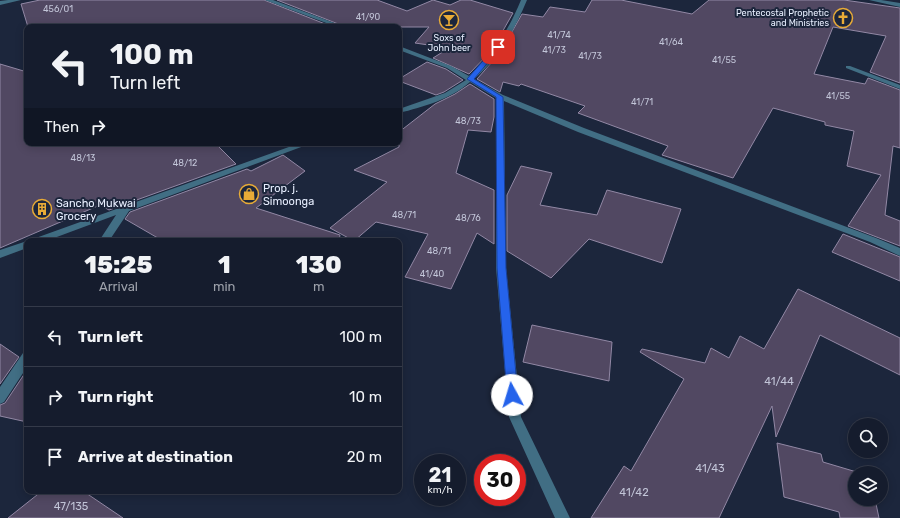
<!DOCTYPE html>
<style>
:root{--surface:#151c2d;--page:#1e2535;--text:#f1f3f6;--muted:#9da1aa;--line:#343a49}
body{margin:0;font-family:Rubik,sans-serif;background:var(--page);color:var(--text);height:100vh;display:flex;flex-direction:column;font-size:15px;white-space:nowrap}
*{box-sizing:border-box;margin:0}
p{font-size:13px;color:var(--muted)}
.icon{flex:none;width:22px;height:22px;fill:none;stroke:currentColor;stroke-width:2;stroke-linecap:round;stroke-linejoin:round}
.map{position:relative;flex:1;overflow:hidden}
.details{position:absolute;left:24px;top:238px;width:378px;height:256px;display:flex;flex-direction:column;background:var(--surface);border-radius:8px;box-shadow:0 2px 10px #0003,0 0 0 1px var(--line)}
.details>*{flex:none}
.top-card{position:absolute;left:24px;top:24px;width:378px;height:122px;border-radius:8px;box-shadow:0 2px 10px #0003,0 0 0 1px var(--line);background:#151c2d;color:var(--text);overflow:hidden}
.tools{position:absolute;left:848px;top:418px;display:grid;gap:8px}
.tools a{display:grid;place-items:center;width:40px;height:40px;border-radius:50%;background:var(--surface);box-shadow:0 2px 10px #0003,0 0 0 1px var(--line);font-size:20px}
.speed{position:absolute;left:414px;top:454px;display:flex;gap:8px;font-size:20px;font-weight:700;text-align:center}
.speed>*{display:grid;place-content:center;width:52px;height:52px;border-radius:50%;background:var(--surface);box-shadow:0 2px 10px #0003,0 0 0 1px var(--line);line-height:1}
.speed small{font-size:10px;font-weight:400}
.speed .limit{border:6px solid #d22;background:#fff;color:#111}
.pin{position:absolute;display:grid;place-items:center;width:34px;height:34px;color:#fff;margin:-17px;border-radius:8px;box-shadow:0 2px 6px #0006}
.me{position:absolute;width:44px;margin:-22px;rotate:354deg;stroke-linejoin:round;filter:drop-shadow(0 0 3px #0008)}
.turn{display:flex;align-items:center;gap:14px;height:84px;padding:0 20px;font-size:18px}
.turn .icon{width:52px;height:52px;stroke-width:2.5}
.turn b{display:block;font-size:28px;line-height:34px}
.then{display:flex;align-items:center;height:38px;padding:0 20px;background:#0003;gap:8px;font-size:15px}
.eta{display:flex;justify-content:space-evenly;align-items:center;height:68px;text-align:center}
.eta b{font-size:24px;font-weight:800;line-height:28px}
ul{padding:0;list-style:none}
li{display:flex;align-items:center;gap:12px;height:60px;padding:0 20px;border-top:1px solid var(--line)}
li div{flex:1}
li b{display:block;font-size:15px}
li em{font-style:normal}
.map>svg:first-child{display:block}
.building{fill:#514862;stroke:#9288a5}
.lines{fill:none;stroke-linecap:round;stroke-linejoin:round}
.minor{fill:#416e84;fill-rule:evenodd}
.route{fill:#2563eb;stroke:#184099}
.labels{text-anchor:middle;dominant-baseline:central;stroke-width:4;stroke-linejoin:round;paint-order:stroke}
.number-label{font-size:9px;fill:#c2c5d8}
.far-poi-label{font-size:9px;fill:#e8efff;stroke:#1c263c;text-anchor:end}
.poi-label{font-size:11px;fill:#e8efff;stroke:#1c263c;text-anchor:start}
.near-number-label{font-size:11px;fill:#c2c5d8}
</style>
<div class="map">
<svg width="900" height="518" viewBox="0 0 900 518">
<rect width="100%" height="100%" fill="#1c263c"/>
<!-- building -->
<path class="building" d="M40 0H264L333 27H28L21 4Z
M277 0H377L407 11 433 0 450 5 461 0H470L513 13 492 50 469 74 433 58 449 48 415 43 429 27H346Z
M592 0H621L692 14 709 0H844L900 8V83L870 72 886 36 833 27 814 74 865 84 868 78 900 90V148L893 146 885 215 900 221V246L848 226 881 175 847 166 854 131 825 125V122L773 108 733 178 662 155 668 146 578 113 585 106 521 84 519 86 503 82 500 92 477 79 500 53 522 14 543 17 550 7 585 12Z
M427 62 446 69 463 80 444 92 436 95 399 81V79Z
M0 64 27 72V143H215L236 164 109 210 100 205 0 248Z
M470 84 494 99V117L491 132 468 130 456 173 494 190V244L477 233 451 289 405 277 428 234 376 222 354 241 330 228 387 182 354 170 399 147V132L435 104 455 94Z
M283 155 305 171 256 208 340 235 339 241H163L125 219 130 212 247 169 251 171Z
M521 166 552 173 540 205 597 215 607 190 681 209 662 263 589 239 551 278 507 251V195Z
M843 234 900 257V281L832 252Z
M798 289 900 338V375L820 335 776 437 772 406 719 518H591L624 466 631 471 684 379 640 352 642 349 705 363 711 348 729 358 740 336 764 349Z
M532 325 612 342 609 381 523 362Z
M0 344 19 357 0 384Z
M27 370V422L0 416V405L5 403Z
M777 443 821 454 823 462 860 473H855V499H875L879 518H840L839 512 784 497Z
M42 491H83L123 518H8Z"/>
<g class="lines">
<!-- minor -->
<path class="minor" d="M8 0H21L0 5V1Z
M265 0H273L345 27H337Z
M521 0H527C515 29 499 58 474 79L503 95 584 128 876 238 900 248V256L870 242 578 132 504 101 506 268 521 417 570 518H555L509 417 496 268V98L470 82C451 99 423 107 399 113V109L445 93 466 80 447 68 399 50V46L451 66 469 76C493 56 509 29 521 0Z
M869 0H881L900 3V7Z
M846 66H850L900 85V89L846 68Z
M300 143H312L129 211 109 241H99L116 215 46 241H31L33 239Z
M27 241V248L0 258V250L24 242 28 241Z
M27 352V367L4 402 0 404V387L23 353Z"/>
</g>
<!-- route -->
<path class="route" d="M496 46 501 47 474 79 503 97 506 268 518 395 517 398 512 400 508 398 507 395 497 268 496 97 467 79Z"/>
<!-- icons -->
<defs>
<g id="church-ring" transform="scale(1)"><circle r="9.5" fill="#1c263c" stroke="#e8ab37" stroke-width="1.5"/><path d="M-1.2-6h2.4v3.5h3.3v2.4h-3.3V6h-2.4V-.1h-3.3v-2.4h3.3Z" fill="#e8ab37"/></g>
<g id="bar-ring" transform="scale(1)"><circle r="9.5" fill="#1c263c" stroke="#e8ab37" stroke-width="1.5"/><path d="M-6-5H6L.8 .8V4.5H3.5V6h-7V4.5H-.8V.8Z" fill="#e8ab37"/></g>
<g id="shop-ring" transform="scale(1)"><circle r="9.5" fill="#1c263c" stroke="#e8ab37" stroke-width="1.5"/><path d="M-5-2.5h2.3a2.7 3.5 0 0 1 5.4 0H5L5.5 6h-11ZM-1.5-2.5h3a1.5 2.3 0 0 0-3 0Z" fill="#e8ab37"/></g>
<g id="building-ring" transform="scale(1)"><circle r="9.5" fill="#1c263c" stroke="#e8ab37" stroke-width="1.5"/><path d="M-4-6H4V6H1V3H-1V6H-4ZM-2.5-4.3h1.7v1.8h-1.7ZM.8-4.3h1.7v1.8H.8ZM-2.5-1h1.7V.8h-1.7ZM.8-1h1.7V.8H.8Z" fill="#e8ab37"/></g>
</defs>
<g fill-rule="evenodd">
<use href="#church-ring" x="843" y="18"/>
<use href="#bar-ring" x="449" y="20"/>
<use href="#shop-ring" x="249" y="194"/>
<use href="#building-ring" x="42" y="209"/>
</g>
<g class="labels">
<!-- number labels -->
<g class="number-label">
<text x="58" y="9">456/01</text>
<text x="368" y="17">41/90</text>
<text x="559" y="35">41/74</text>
<text x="671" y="42">41/64</text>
<text x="554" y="50">41/73</text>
<text x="590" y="56">41/73</text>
<text x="724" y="60">41/55</text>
<text x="838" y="96">41/55</text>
<text x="642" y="102">41/71</text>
<text x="468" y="121">48/73</text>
<text x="83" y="158">48/13</text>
<text x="185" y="163">48/12</text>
<text x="404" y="215">48/71</text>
<text x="468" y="218">48/76</text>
<text x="439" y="251">48/71</text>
<text x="432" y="274">41/40</text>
</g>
<!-- far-poi labels -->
<g class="far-poi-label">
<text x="829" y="13">Pentecostal Prophetic<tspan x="829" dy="10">and Ministries</tspan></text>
<text x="449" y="38" text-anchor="middle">Soxs of<tspan x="449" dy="10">John beer</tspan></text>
</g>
<!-- poi labels -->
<g class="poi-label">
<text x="263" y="188">Prop. j.<tspan x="263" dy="13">Simoonga</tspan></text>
<text x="56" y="203">Sancho Mukwai<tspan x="56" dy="13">Grocery</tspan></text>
</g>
<!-- near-number labels -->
<g class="near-number-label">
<text x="779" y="381">41/44</text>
<text x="710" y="468">41/43</text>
<text x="634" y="492">41/42</text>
<text x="71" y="506">47/135</text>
</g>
</g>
</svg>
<div class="tools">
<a><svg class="icon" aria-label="search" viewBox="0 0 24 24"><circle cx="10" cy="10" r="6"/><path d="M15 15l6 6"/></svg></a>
<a><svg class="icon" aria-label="layers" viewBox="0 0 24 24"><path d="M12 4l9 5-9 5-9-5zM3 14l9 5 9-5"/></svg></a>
</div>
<div class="speed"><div>21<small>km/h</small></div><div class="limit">30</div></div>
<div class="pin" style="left:498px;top:47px;background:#d93025"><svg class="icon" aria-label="arrive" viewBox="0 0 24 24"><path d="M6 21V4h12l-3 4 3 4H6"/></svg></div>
<svg class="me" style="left:512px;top:395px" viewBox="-20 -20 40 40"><circle r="19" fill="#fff"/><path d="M0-13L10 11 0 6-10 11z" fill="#2563eb"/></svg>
<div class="top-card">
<div class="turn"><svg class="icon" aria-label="left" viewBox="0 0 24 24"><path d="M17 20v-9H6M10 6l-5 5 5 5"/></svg><div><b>100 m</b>Turn left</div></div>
<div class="then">Then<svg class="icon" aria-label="right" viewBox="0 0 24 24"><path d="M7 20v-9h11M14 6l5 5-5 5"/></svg></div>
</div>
<section class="details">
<div class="eta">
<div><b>15:25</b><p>Arrival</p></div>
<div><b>1</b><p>min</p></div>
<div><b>130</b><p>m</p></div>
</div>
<ul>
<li><svg class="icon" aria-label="left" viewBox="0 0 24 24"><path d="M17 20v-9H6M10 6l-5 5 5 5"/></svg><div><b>Turn left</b></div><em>100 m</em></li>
<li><svg class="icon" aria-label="right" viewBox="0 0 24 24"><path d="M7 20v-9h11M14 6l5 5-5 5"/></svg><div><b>Turn right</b></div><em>10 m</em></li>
<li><svg class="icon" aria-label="arrive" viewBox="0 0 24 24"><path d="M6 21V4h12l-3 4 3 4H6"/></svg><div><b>Arrive at destination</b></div><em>20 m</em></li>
</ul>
</section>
</div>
